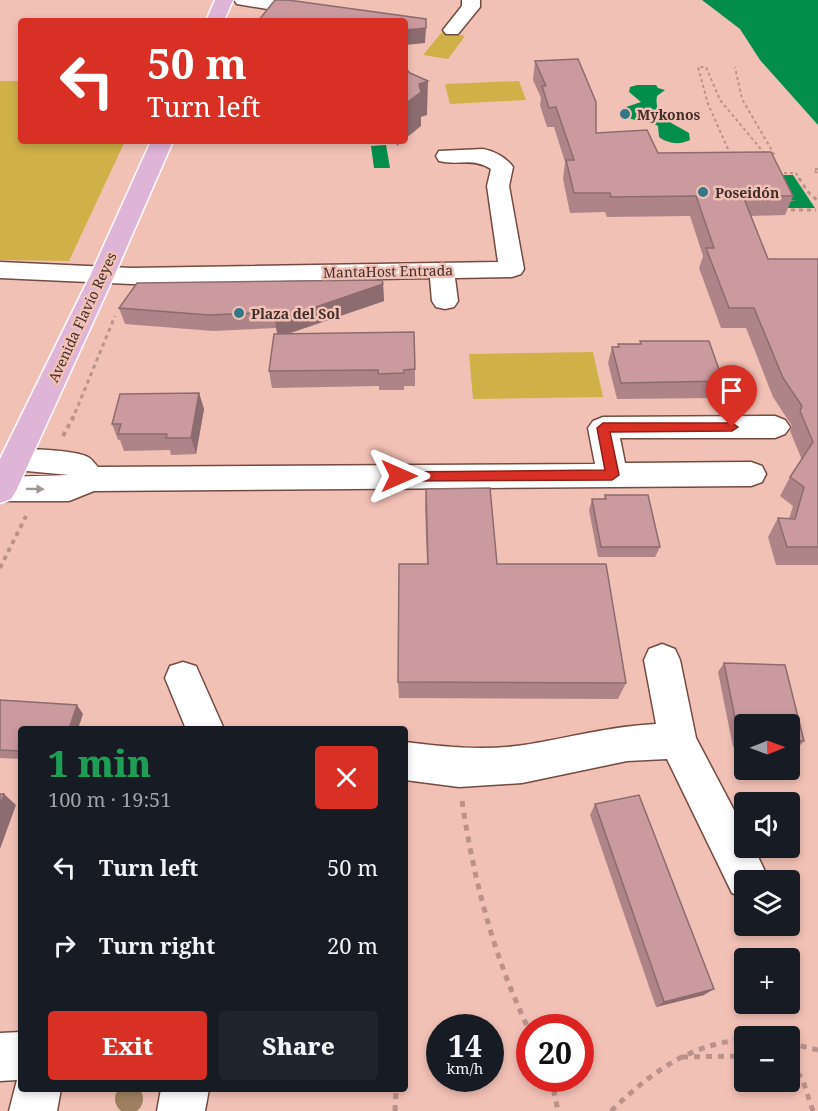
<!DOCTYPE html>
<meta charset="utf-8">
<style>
:root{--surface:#171b24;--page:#20242c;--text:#f1f3f6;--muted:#9ea1a6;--accent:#d93025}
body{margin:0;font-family:"Noto Serif",serif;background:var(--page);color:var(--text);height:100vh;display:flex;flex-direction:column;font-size:22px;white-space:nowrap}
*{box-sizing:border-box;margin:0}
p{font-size:20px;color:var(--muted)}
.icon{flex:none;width:33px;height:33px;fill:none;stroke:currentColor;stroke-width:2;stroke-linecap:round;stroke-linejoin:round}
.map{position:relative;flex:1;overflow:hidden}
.details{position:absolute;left:18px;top:726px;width:390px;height:366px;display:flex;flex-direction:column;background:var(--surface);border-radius:6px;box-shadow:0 3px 9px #0003}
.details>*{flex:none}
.top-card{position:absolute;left:18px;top:18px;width:390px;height:126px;border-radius:6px;box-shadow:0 3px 9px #0003;background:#d93025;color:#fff;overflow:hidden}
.needle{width:39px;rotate:89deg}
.controls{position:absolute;left:734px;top:714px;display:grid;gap:12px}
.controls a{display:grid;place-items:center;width:66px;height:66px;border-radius:6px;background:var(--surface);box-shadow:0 3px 9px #0003;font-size:30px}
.speed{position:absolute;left:426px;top:1014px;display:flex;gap:12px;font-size:30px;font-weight:700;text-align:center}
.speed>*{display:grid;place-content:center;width:78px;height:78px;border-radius:50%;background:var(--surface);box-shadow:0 3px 9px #0003;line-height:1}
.speed small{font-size:15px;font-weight:400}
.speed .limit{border:9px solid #d22;background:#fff;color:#111}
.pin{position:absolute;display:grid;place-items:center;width:51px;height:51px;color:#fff;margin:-62px -26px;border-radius:50% 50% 50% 0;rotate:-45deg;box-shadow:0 0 6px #0007}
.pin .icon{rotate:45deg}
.me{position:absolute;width:66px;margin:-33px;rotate:90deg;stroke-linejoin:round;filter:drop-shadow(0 0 4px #0008)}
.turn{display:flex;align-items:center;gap:21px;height:126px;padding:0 30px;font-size:27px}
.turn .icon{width:78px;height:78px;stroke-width:2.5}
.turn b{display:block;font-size:42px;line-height:51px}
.round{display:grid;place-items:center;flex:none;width:63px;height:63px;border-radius:6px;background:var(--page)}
.overview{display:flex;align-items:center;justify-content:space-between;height:102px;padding:0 30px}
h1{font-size:36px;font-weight:800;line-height:45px;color:#1e9e55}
.action{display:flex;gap:12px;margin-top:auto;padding:12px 30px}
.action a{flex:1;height:69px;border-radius:6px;background:var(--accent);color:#fff;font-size:24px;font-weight:800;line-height:69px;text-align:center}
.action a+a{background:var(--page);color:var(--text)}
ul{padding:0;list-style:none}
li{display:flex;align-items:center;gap:18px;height:78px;padding:0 30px}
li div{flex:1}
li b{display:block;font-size:22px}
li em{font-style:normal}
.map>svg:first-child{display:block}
.green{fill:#cfb148}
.water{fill:#048e4c}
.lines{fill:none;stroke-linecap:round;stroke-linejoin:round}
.minor-casing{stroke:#734b41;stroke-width:3}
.major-casing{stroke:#fff;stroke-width:3}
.path-far3{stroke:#ba928a;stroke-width:2;stroke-dasharray:3 3;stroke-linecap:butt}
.path-far2{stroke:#ba928a;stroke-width:3;stroke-dasharray:4 4;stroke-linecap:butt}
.path-far1{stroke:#ba928a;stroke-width:4;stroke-dasharray:4.5 4.5;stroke-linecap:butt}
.path{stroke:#ba928a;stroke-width:5;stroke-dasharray:6 6;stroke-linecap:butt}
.minor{fill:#fff;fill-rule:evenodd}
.major{fill:#dfb5d7;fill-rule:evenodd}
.tree{fill:#9e8060}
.wall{fill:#ae8488}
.shaded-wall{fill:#8d6c6f}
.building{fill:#ca9a9e;stroke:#8d6c6f;stroke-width:1.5}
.oneway{fill:#a09694}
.route{fill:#d93025;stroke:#8d1f18;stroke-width:1.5}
.poi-dot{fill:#337886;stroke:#f2c1b6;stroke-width:2}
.labels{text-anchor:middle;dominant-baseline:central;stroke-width:5;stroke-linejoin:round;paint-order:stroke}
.far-poi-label{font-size:14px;font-weight:bold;fill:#412e2a;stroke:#f2c1b6;text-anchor:start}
.far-street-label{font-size:14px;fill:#412e2a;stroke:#f2c1b6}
</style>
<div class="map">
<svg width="818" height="1111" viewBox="0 0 818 1111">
<rect width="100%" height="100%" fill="#f2c1b6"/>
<!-- green -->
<path class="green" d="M442 32 465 36 448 59 423 55Z
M0 81H21V141H125L69 261 0 260Z
M519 81 526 100 450 104 445 84Z
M593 352 603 397 473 399 469 354Z"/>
<!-- water -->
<path class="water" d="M702 0H818V125L760 60 740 29Z
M637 85H656L658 88 665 90 657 96C653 118 675 124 689 133L690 140C680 145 668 144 659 137L658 126C647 119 633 123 622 114L623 108 641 102 629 92 630 87Z
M386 145 390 168H374L371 146Z
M768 175H793L815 208H783L780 201H797L778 199Z"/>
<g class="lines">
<!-- minor casing -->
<g class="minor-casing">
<path id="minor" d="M234 0H274L315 7 321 8 324 12 321 16 315 17 237 4Z
M462 0H480V7L458 34H446L443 30 462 6Z
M483 149C494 151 507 158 513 167L509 186 524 269 521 274 512 277 455 278 458 301 454 307 445 309 436 307 432 301 430 278 132 284 0 278V262L132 268 498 262 487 186 491 169C471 157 460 166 439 161L436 156 439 151Z
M775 416 785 420 790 427 785 434 775 438H620L625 463 751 462 762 466 766 474 762 482 751 486 94 491 69 501H0V477L69 475 16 470 5 467 1 459 5 451C18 447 76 450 88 457 92 459 95 464 98 467L595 464 588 428 593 421 603 417Z
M662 644 675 649 680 660 696 738 744 829V848H754L768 878 767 880H744V898L732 893 667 759 627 761 522 783 459 787 405 780V742C445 747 484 751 524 745 568 738 611 726 656 724L644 660 649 649Z
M183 662 196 666 224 729H186L165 678 170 666Z
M21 1032V1089H61L57 1111H9L17 1080 0 1081V1033Z
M161 1089H209L205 1111H157Z"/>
</g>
<!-- major casing -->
<g class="major-casing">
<path id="major" d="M215 0H233L224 21H206Z
M151 141H173L115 274 16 491 11 499 0 503V459L91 274Z"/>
</g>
<!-- path-far3 -->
<path class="path-far3" d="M728 149 708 104 698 67H706L720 100 765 154H774L742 99 735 67
M818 169H814L818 175
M778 173H796L800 180"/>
<!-- path-far2 -->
<path class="path-far2" d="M799 178 807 191 818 201
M783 210H816
M75 413 115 316"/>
<!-- path-far1 -->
<path class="path-far1" d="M63 436 76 412
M0 568 26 516"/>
<!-- path -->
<path class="path" d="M462 801C474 882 494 958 530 1032
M789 1043 818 1050
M682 1057 744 1056
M789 1064 802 1078 813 1111
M551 1078 558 1111
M395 1111 396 1089
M611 1111C652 1072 686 1046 744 1039"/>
<!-- minor -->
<use href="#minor" class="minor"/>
<!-- major -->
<use href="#major" class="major"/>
</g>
<!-- trees -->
<circle class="tree" cx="129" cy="1099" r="14"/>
<!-- wall -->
<path class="wall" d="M535 61 596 133 793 196 785 215 751 216 768 259H818V565H776L768 537 778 518 789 519 793 506 780 496 790 477 802 460 790 431 792 426 773 397 746 328H721L699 268 703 256 690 216 607 217 605 212 570 213 563 179 565 162 554 127H547L540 105 541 98 533 80Z
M383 284 384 301 288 334 415 369V386H404V390H379V386L272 388 269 371 277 334 276 328 213 331 125 324 119 308Z
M640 341 723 381 717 398 617 399 608 363 612 347H618V344H640Z
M199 393 204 409 196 454 171 455 170 450 124 451 120 440H118L112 424Z
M426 489 497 564 626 683 618 699 399 698 398 682 427 564 425 508Z
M605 495 660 547 655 557H598L589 510 592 499H604Z
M724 663 785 665 804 741 796 750 789 749V724H744V747H733L718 672Z
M0 700 83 714 21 729V759L0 758Z
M595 804 704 995 656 1007 590 815Z"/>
<!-- shaded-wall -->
<path class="shaded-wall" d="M426 28 425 43 405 45V30Z
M428 81 427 115 421 117V126L405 139V104L419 84Z
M396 141H402L397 146Z
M383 284 384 301 278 337 275 321Z
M199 393 204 409 196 454 191 438Z
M77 705 83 714 78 729H69Z
M4 794 16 805 0 849V805Z
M714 989 704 995 656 1007 664 1002Z"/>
<!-- building -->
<path class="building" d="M275 0H288L426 19V28L405 30V21H258Z
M578 59 596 102V133L647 130 658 153 771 152 793 196H743L768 259H818V547H787L778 518 795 519 804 487 790 477 813 442 800 411 802 406 783 378 754 308H729L706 248H714L696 196 611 197 610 193H574L566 160H574L556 107 549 108 542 86H546L535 61Z
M405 68 410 73 428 81 419 84 421 92 405 104Z
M382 280 383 284 275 321 276 312 209 315 119 308 137 283Z
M414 332 415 369 404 370V373L378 374V370L269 371 274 334Z
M640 341H709L723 381 621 383 612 347H619L618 344H641Z
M199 393 191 438H166L167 434H118L121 424H112L120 394Z
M490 488 497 564H606L626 683 398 682 399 564H428L426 489Z
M605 495H648L660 547H601L592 499H606Z
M724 663 785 665 804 741H789V724H744V739L739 738Z
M0 700 77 705 69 729H21V751L0 750Z
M0 794H4L0 805Z
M639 795 714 989 664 1002 595 804Z"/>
<!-- one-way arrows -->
<defs><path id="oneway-solid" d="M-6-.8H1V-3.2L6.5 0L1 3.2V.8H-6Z" transform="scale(1.5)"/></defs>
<use class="oneway" href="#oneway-solid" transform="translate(35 489) rotate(1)"/>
<!-- route -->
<path class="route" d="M603 423H732L738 427 732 431 610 432 619 475 612 480 399 481 392 476 399 472 605 470 597 428Z"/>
<!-- markers -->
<g class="poi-dot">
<circle cx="625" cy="114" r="6"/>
<circle cx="703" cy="192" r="6"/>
<circle cx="239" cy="313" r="6"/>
</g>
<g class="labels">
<!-- far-poi labels -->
<g class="far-poi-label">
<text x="637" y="114">Mykonos</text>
<text x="715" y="192">Poseidón</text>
<text x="251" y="313">Plaza del Sol</text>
</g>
<!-- far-street labels -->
<g class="far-street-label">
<text transform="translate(388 271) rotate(-1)">MantaHost Entrada</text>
<text transform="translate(82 317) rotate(-65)">Avenida Flavio Reyes</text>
</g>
</g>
</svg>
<div class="controls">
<a><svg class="needle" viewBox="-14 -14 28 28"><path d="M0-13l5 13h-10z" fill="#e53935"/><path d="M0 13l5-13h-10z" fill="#9ea1a6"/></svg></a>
<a><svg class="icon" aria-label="sound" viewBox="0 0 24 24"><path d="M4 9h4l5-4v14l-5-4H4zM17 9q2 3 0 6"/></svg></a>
<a><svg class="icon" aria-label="layers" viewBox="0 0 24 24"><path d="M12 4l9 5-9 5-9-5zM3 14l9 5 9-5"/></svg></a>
<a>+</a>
<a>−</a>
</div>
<div class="speed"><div>14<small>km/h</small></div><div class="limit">20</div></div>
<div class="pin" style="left:732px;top:427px;background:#d93025"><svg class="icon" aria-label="arrive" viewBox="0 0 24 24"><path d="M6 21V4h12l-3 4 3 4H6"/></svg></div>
<svg class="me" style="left:399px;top:476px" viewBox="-20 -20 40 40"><path d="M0-17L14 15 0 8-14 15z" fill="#d93025" stroke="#fff" stroke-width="4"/></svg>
<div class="top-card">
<div class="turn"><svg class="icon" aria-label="left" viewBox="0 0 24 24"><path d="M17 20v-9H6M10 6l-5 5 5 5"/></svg><div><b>50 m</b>Turn left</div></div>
</div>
<section class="details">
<div class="overview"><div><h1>1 min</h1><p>100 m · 19:51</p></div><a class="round" style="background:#d93025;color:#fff"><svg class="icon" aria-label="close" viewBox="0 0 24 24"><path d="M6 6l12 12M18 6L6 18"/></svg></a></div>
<ul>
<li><svg class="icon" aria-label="left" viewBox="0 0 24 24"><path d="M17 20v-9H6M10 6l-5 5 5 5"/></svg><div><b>Turn left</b></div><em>50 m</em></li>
<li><svg class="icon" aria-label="right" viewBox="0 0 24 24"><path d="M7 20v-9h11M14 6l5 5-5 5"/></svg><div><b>Turn right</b></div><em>20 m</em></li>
</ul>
<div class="action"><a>Exit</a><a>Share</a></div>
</section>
</div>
